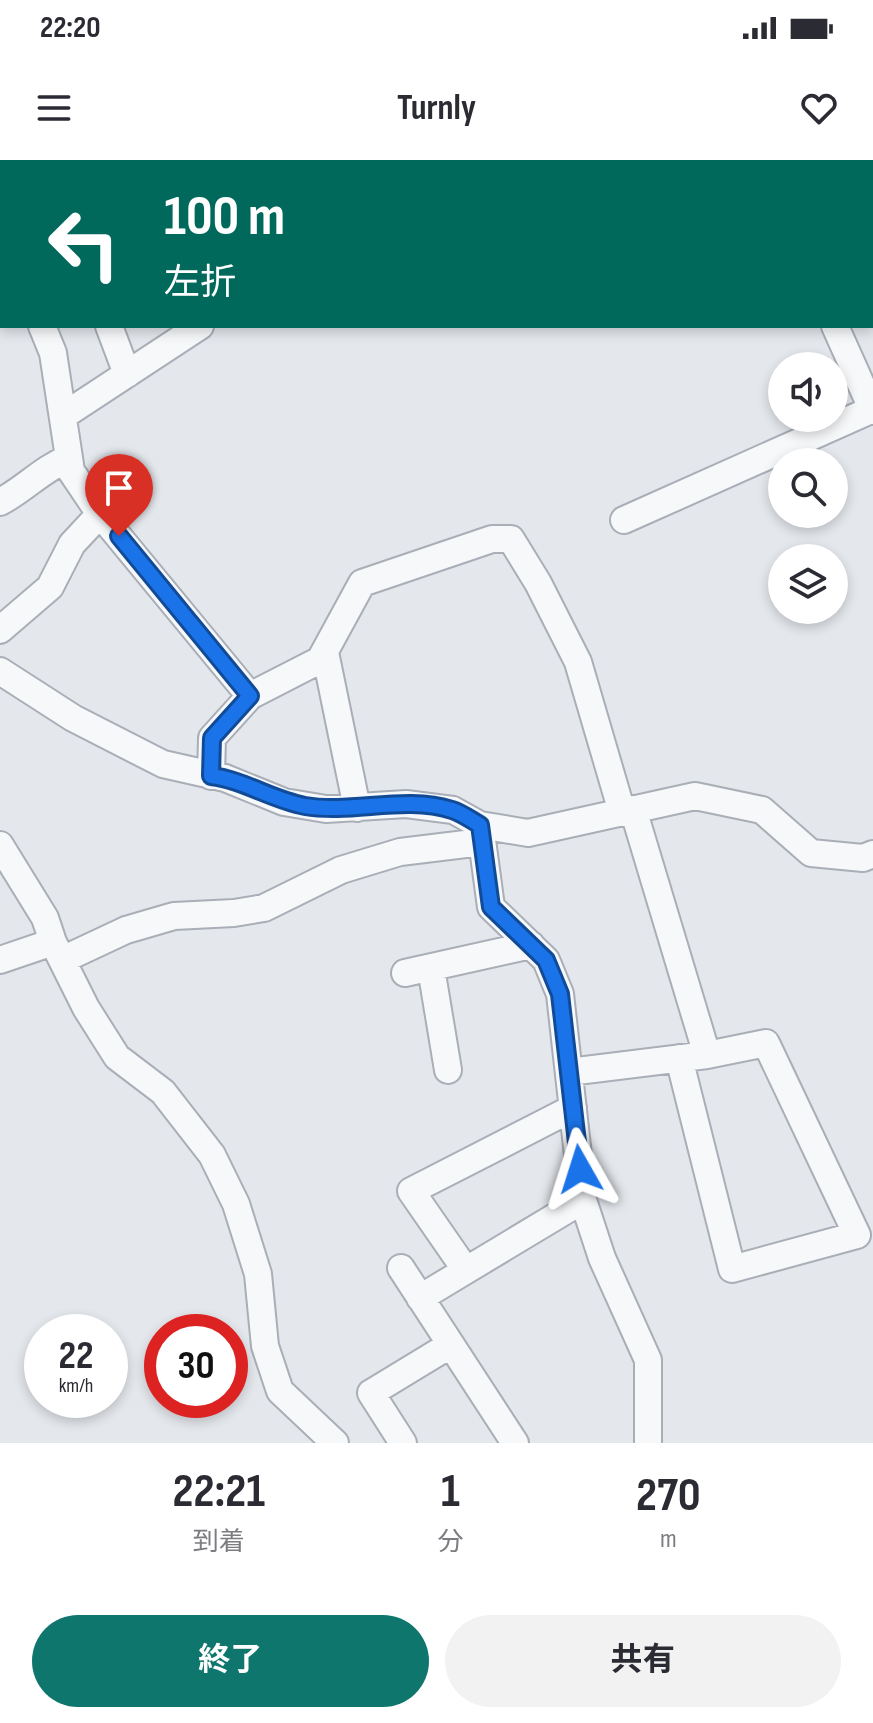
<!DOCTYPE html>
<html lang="ja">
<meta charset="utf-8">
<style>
:root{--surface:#fff;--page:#f2f2f3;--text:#2b2b33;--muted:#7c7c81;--accent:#0f766e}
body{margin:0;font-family:"Sofia Sans Condensed","Noto Sans JP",sans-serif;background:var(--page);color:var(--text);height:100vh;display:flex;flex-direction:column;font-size:30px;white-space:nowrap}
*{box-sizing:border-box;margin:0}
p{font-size:26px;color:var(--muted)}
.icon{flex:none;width:44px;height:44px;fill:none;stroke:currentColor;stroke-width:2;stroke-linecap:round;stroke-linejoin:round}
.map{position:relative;height:1283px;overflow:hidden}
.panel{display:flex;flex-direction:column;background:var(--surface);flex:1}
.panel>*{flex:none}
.top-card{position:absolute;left:0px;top:0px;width:874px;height:168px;box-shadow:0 4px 12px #0003;background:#00695c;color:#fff;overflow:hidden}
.buttons{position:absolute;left:768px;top:192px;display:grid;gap:16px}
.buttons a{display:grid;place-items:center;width:80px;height:80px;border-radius:50%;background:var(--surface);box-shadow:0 4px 12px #0003;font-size:40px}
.speed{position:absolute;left:24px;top:1154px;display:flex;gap:16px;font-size:40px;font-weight:700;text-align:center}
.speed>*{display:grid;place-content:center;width:104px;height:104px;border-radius:50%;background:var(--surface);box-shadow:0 4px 12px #0003;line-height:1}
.speed small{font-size:20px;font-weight:400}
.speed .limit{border:12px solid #d22;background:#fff;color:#111}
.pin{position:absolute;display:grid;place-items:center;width:68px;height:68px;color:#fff;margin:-82px -34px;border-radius:50% 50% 50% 0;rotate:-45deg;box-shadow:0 0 8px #0007}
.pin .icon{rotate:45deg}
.me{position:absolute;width:88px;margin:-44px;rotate:354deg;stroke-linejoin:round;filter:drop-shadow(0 0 6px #0008)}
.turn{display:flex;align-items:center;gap:28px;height:168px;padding:0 32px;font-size:36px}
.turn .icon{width:104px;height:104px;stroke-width:2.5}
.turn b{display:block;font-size:56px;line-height:68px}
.eta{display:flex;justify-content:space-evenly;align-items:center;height:136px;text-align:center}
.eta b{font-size:48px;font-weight:700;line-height:56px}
.primary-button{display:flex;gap:16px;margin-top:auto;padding:16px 32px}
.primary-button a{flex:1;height:92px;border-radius:48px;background:var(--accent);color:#fff;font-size:32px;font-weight:700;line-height:92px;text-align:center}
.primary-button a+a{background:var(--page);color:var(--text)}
.status{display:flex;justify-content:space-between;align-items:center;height:56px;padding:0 40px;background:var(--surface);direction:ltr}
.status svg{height:22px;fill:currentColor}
header{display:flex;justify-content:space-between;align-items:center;height:104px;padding:0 32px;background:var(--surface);font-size:36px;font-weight:700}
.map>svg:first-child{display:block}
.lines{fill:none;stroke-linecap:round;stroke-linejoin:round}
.street-casing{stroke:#a9aeb7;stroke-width:30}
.street{stroke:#f7f8fa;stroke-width:26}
.route-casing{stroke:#114b97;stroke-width:20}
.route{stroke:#1a73e8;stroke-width:14}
</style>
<div class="status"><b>22:20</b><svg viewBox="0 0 49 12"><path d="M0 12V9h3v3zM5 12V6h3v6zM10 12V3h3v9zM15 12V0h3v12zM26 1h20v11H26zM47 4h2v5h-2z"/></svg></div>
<header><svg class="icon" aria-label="menu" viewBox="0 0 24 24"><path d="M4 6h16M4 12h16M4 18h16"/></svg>Turnly<svg class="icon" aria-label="heart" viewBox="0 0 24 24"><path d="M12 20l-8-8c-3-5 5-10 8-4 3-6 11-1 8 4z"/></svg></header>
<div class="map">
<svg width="873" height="1283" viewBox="0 0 873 1283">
<rect width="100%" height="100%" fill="#e4e7ec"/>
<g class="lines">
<!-- street casing -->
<g class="street-casing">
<path id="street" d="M160 0 161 2
M760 0 761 2
M872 73H873
M0 87 2 90
M0 143 2 142
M42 166 53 193 71 311 100 354 250 536
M109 166 127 214
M835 166 873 251
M63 256 200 166
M0 342C25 329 42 309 69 298
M624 360 873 249
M0 470 50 427 72 384 100 354
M325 492 357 648
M0 511 73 558 163 604 225 618 284 642 326 649 406 644 453 650 480 665 528 673 695 636 762 650 811 693 863 698 873 694
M211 616 212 578 250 536 320 500 362 423 492 379H511L538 423 578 502 622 652
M633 649 707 895
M480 665 491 747 546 800 560 834 583 1040 602 1098 648 1200V1283
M0 685 45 758 53 782 86 848 117 897 163 932 212 995 236 1044 258 1114 265 1186 280 1231 335 1283
M0 800 53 782
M62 800 126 770 174 756 234 753 264 748 341 710 400 692 482 682
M431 808 448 910
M405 813 531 785
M569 912 707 895 766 883 857 1075 732 1109 679 898
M401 1108 515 1283
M465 1109 411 1031 573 948
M420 1138 583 1040
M403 1283 371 1233 450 1185"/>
</g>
<!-- street -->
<use href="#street" class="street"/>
</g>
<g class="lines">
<!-- route casing -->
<g class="route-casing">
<path id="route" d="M119 376 250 536 212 578 211 616C244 620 272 640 305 646 353 654 405 635 452 650 462 653 471 660 480 665L491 747 546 800 560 834 580 1009"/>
</g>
<!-- route -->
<use href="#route" class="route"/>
</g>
</svg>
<div class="buttons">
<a><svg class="icon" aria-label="sound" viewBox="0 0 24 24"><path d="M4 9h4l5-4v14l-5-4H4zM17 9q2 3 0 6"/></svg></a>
<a><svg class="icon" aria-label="search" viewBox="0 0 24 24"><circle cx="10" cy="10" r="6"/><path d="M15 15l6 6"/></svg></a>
<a><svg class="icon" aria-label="layers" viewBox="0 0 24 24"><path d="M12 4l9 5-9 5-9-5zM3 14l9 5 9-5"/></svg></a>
</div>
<div class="speed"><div>22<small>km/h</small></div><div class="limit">30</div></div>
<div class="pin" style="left:119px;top:376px;background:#d93025"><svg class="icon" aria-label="arrive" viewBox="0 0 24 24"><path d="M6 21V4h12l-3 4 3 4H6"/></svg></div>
<svg class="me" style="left:580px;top:1009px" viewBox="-20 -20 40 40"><path d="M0-17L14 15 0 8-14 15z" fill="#1a73e8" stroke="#fff" stroke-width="4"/></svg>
<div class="top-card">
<div class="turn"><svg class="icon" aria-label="left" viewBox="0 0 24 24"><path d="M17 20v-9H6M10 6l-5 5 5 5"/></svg><div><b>100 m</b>左折</div></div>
</div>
</div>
<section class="panel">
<div class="eta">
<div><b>22:21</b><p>到着</p></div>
<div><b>1</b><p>分</p></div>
<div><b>270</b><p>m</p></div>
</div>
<div class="primary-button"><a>終了</a><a>共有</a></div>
</section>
